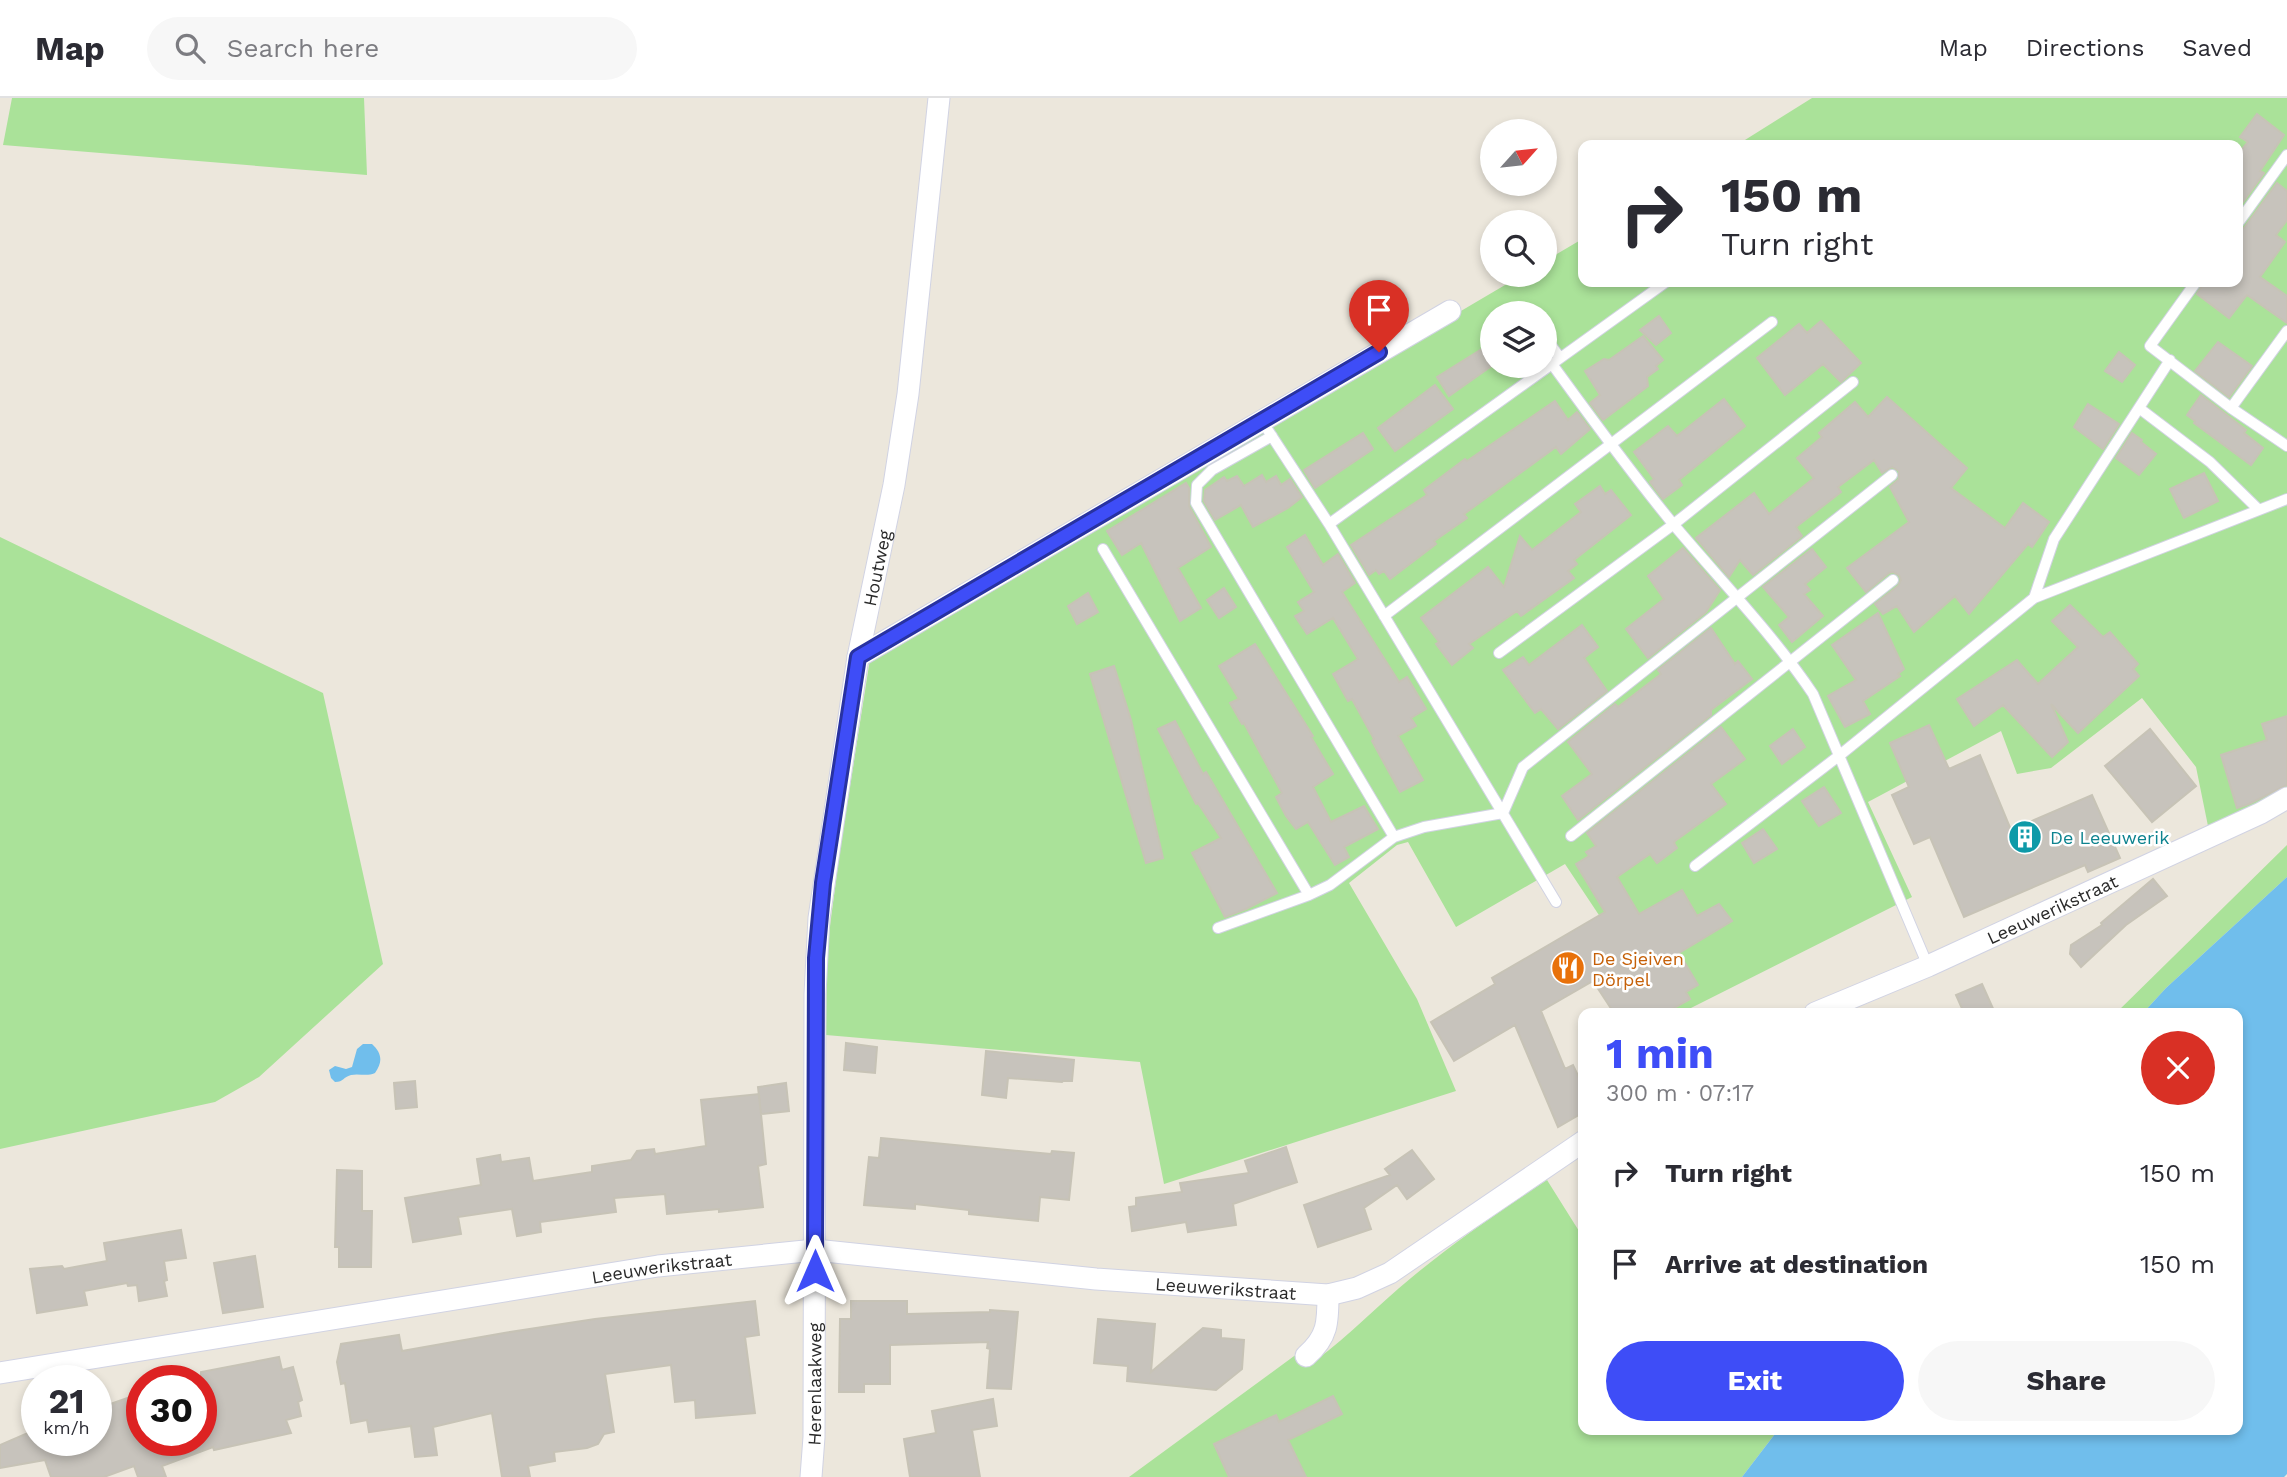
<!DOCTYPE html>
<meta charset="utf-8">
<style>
:root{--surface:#fff;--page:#f7f7f7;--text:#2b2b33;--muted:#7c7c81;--line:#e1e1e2;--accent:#3e4df7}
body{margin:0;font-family:"Work Sans",sans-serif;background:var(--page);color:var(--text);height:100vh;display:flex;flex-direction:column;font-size:26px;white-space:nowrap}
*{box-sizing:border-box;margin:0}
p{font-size:23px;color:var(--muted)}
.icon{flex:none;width:38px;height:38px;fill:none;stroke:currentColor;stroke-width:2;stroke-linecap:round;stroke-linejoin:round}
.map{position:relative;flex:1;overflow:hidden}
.drawer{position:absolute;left:1578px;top:910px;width:665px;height:427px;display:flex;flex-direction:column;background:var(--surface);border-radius:14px;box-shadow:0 4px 10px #0003}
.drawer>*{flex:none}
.banner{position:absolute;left:1578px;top:42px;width:665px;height:147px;border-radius:14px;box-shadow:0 4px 10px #0003;background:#fff;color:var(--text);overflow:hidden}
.needle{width:46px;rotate:63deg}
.buttons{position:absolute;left:1480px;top:21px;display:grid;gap:14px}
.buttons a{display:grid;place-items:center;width:77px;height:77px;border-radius:50%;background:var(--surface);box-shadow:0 4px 10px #0003;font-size:35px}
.speed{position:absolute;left:21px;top:1267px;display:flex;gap:14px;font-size:35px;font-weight:700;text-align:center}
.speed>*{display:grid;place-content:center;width:91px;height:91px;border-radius:50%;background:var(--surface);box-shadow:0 4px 10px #0003;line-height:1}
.speed small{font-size:18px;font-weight:400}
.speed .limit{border:10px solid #d22;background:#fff;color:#111}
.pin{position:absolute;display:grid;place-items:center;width:60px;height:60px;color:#fff;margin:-72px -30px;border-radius:50% 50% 50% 0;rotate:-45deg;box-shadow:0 0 7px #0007}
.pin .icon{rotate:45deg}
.me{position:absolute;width:77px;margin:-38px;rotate:0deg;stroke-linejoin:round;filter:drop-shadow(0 0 5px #0008)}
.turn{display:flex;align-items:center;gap:24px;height:147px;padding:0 28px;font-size:32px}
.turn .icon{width:91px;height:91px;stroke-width:2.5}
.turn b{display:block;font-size:49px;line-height:60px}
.round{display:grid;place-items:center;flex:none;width:74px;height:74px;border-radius:37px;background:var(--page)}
.head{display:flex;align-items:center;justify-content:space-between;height:119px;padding:0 28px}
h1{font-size:42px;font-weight:700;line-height:52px;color:var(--accent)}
.primary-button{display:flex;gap:14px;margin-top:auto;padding:14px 28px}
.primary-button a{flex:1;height:80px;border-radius:42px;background:var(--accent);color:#fff;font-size:28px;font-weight:700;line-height:80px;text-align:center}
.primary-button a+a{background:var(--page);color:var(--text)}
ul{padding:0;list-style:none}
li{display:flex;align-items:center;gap:21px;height:91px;padding:0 28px}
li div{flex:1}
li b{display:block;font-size:26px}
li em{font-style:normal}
header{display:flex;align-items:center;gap:42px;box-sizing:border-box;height:98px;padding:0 35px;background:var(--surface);border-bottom:2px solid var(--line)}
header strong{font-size:33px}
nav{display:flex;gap:38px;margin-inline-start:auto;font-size:24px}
.search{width:490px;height:63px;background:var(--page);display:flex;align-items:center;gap:18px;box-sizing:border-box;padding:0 24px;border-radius:38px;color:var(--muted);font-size:26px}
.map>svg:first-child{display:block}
.green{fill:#aae299;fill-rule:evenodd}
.water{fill:#70beec}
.building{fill:#c7c3bc;stroke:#c7c3b6;stroke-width:2}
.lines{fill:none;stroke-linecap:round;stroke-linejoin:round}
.lane-casing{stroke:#d1d3e3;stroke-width:12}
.street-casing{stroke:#d1d3e3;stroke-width:23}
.lane{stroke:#fff;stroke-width:10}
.street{stroke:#fff;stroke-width:21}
.route-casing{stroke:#2832a1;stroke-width:18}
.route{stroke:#3e4df7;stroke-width:12}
.labels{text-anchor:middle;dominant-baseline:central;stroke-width:5;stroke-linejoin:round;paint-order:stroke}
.street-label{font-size:18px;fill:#2a2a2a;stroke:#fff}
.culture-label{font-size:18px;fill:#0d838f;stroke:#fff;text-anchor:start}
.food-label{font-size:18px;fill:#c56008;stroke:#fff;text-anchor:start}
</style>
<header>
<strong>Map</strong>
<div class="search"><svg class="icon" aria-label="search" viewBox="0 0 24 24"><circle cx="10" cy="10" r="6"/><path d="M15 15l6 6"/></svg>Search here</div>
<nav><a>Map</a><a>Directions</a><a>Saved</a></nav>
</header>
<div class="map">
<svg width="2287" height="1379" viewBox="0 0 2287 1379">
<rect width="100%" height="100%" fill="#ece7dc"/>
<!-- green -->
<path class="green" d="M12 0H364L367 77 3 47Z
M1812 0H2287V695L2208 728 2196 669 2142 600 2051 670 2017 676 2001 633 1868 704 1912 799 1681 915H1664L1565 766 1456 829 1408 744 1397 747 1349 785 1417 901 1456 993 1164 1086 1140 964 826 937 827 866 830 828 840 752 870 561 1522 177H1545V163L1584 140V184H2238V47H1737ZM1493 215H1545V268H1493Z
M0 439 323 595 383 866 259 979 215 1004 0 1051Z
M2287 747V779L2166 890 2143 915H2116Z
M1547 1082 1584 1141V1332H1778L1742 1379H1129L1305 1250 1316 1262C1350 1237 1378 1207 1411 1180 1454 1144 1500 1113 1547 1082Z"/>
<!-- water -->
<path class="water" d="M2287 779V1376L2284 1379H1742L1778 1332H2238V915H2143L2166 890Z
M363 946H372C382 955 383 964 375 975 366 979 360 975 351 977 343 979 344 984 335 984L331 980 329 972 335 968 346 971 352 969 357 951Z"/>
<!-- building -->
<path class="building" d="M2257 16 2284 37 2260 73 2264 75 2238 111V56L2248 44 2240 39Z
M2277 85 2287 93V122L2276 137 2285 144 2260 179 2287 198V225L2247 197 2229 220 2197 196 2204 184H2238V133L2244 130Z
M1659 218 1671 235 1656 247 1640 232Z
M1821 223 1861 265 1841 284 1823 266 1785 297 1757 260 1799 226 1807 235Z
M1643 238 1663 262 1656 268 1658 271 1647 279 1648 288 1603 322 1590 305 1600 297 1585 273 1604 261 1609 262Z
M1493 244V267L1449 298 1437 279Z
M2218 244 2252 268 2229 299 2195 273Z
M2119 254 2135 267 2122 284 2105 273Z
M1435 287 1453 311 1395 353 1378 330Z
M2201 297 2246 332 2244 335 2263 350 2251 367 2194 325 2195 323 2187 317Z
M1887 299 1967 370 1951 390 2005 430 2023 405 2049 424 2032 449 2028 446 1969 516 1955 498 1914 534 1897 508 1883 516 1875 506 1898 488 1901 482 1899 477 1893 474 1889 475 1866 494 1847 470 1909 424 1890 389 1899 381V373L1892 369 1882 375 1874 362 1838 389 1841 394 1796 429 1802 438 1753 477 1740 462 1729 479 1696 440 1754 395 1769 416 1814 380 1797 360 1822 339 1819 335 1855 304 1868 319Z
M1724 301 1745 328 1679 382 1682 387 1663 401 1650 384 1654 381 1634 354 1668 328 1677 338Z
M1555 303 1568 322 1577 314 1590 331 1561 356 1556 349 1464 416 1467 420 1434 443 1436 446 1390 481 1384 473 1379 476 1376 472 1369 477 1351 447 1427 397 1424 392 1465 361 1467 363Z
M2088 306 2119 326 2103 351 2074 329Z
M1363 335 1373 351 1315 390 1304 372Z
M2132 335 2142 342 2141 344 2156 356 2139 377 2116 360Z
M2204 375 2218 403 2184 420 2170 391Z
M1262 377 1266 384 1276 378 1281 387 1290 381 1302 399 1288 410 1253 429 1241 407 1215 422 1204 403 1205 392 1224 379 1227 383 1237 378 1244 388Z
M1186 385 1189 390V408L1211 449 1178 470 1201 510 1180 523 1141 445 1122 457 1107 433Z
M1600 388 1605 396 1611 392 1631 417 1574 462 1577 466 1568 473 1574 480 1521 518 1517 513 1469 546 1473 550 1452 567 1436 546 1439 544 1421 520 1488 469 1504 489 1520 438 1532 452 1581 414 1575 406Z
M1305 437 1323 467 1338 456 1355 485 1342 494 1399 584 1407 579 1426 611 1411 620 1416 628 1398 638 1423 682 1400 694 1372 643 1374 641 1352 601 1348 603 1333 576 1358 561 1333 520 1307 536 1295 518 1304 513 1298 504 1314 494 1287 449Z
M1683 450 1720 492 1706 514 1648 560 1626 531 1664 501 1648 478Z
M1812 451 1826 469 1805 486 1810 492 1804 496 1823 518 1792 544 1779 527 1789 519 1763 489Z
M1224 490 1236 509 1219 520 1207 502Z
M1088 495 1098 514 1077 526 1068 508Z
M2070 507 2103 539 2110 534 2138 566 2133 571 2139 578 2078 635 2051 606 2068 644 2052 659 2003 607 1974 628 1957 601 2017 562 2038 586 2078 549 2052 523Z
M1878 515 1904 571 1898 576 1900 578 1863 603 1870 616 1845 629 1828 598 1856 582 1832 547Z
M1582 527 1598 549 1584 560 1607 593 1558 631 1541 611 1535 615 1503 572 1523 559 1529 567Z
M1711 530 1735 566 1738 563 1752 581 1711 612V617L1578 722 1562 698 1592 676 1568 644 1615 606 1618 609 1661 576 1658 572Z
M1255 546 1313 638 1311 639 1333 676 1313 689 1331 724 1364 708 1378 731 1344 749 1349 759 1335 767 1308 724 1296 731 1286 718 1276 699 1282 695 1244 625 1242 626 1230 605 1239 601 1219 568Z
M1114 568 1131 622 1163 760 1146 765 1090 576Z
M2287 618V687L2249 706 2237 710 2221 657 2267 642 2262 626Z
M1175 623 1203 676 1206 674 1277 795 1246 811 1225 819 1192 755 1221 740 1198 705 1196 706 1158 631Z
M1929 627 1949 671 1980 657 2011 732 2092 697 2120 760 2088 774 2085 767 1964 819 1930 739 1914 746 1892 697 1909 689 1890 645Z
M1721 629 1745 661 1711 686 1726 706 1675 743 1674 745 1677 750 1657 765 1650 756 1617 779 1639 816 1682 792 1697 818 1719 806 1732 823 1679 855 1698 887 1686 894 1690 901 1665 915H1614L1593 883 1541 913 1565 971 1573 967 1584 990V1014L1558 1029 1515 927 1454 963 1431 924 1495 886 1492 880 1605 814 1576 766 1589 758 1586 754 1596 748 1587 735Z
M1793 631 1805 649 1782 666 1770 648Z
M2150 631 2196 688 2152 724 2105 668Z
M1824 689 1841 715 1819 728 1802 703Z
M1763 731 1777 751 1754 765 1742 745Z
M2153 781 2167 798 2126 827 2081 869 2070 856 2071 847 2102 827 2101 825Z
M1982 886 1995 915H1964L1956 897Z
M846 945 877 949 875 975 844 972Z
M986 953 1074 962 1072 983H1063L1062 984 1008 980 1006 1000 982 997Z
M415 983 417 1009 396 1011 394 985Z
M786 985 789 1013 761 1016 758 989Z
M759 996 766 1066 758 1068 763 1109 719 1114V1111L667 1116 665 1096 614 1100 616 1114 540 1124 541 1134 517 1138 512 1111 458 1119 461 1136 413 1144 405 1100 481 1087 477 1061 500 1057 501 1064 529 1060 533 1083 592 1074V1068L631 1062 637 1053 654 1051 655 1056 706 1048 701 1002Z
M881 1040 1051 1056 1052 1053 1074 1055 1069 1102 1040 1099 1038 1123 969 1116V1112L915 1106V1111L864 1107 869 1059 879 1060Z
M1286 1049 1297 1084 1233 1106 1236 1127 1188 1134 1186 1124 1132 1133 1129 1109 1136 1108V1100L1182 1094 1180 1085 1249 1075 1245 1063Z
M1412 1052 1434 1081 1407 1101 1397 1087 1364 1110 1371 1131 1318 1149 1304 1107 1390 1077 1385 1071Z
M337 1072 362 1073V1113H372L371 1169H339V1149H335Z
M181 1132 186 1160 164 1163 167 1182 164 1183 167 1198 139 1203 137 1187 128 1188 127 1185 84 1193 87 1207 37 1215 30 1171 62 1168 64 1171 107 1163 104 1145Z
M255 1158 263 1209 223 1215 214 1165Z
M755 1203 759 1237 745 1239 755 1315 696 1320 695 1302 675 1304 671 1267 605 1276 614 1334 604 1336 598 1346 587 1350 554 1354 555 1363 528 1368 530 1379H502L492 1315 433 1329 437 1357 415 1359 411 1328 369 1334 367 1322 351 1325 345 1285 341 1286 337 1264 341 1246 399 1237 402 1253 504 1235 595 1221Z
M851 1203H907V1216L990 1214V1212L1018 1214 1011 1291 987 1290 990 1251 987 1250 988 1244 890 1247V1286H864V1294H839L840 1221H851Z
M1098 1221 1155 1226 1151 1274 1203 1230 1221 1232V1240L1244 1242 1242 1271 1216 1292 1127 1283 1128 1268 1094 1265Z
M279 1259 282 1272 293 1269 302 1302 298 1304 301 1318 286 1322 291 1335 214 1352 213 1349 162 1368 166 1379H138L134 1368 104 1379H51L45 1362 0 1370V1347L37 1331V1342H96V1311L142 1295V1342H201V1274Z
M1333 1298 1342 1316 1288 1342 1306 1379H1229L1214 1346 1276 1317 1279 1324Z
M993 1301 997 1328 972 1332 980 1379H910L904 1341 936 1335 932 1313Z"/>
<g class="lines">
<!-- lane casing -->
<g class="lane-casing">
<path id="lane" d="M2238 125 2287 57
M2196 184 2150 248 2231 310 2287 348
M1528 214V215
M1545 239 1560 260
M1552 266 1666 184
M2139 310 2210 364 2259 412
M2231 310 2287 233
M1262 323 1329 426 1552 266C1592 321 1631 375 1674 427 1721 483 1772 535 1813 596L1928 868
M1272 338 1212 372 1197 387 1196 405 1394 739
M1329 426 1556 804
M1103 451 1309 797
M2034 500 2054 441 2170 262
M1384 518 1772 224
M1499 555 1674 426 1853 284
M1571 738 1893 482
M1695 768 1840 657 2034 500 2287 401
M1218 830 1309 797 1330 787 1394 739 1424 729 1503 715 1523 669 1892 377"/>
</g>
<!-- street casing -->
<g class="street-casing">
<g id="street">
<path d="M858 559 1450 213"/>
<path id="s1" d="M1815 915 1928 868 2261 715 2287 700"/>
<path d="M1306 1258C1328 1239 1328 1224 1328 1197"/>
<path id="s2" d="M0 1275 658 1168 815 1152 1096 1181 1328 1197 1357 1190 1390 1175 1584 1043"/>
<path id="s3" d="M811 1379 814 1339 815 896 819 820 858 559 894 387 908 296 939 0"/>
</g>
</g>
<!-- lane -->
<use href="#lane" class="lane"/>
<!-- street -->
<use href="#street" class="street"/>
</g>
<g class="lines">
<!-- route casing -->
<g class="route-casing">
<path id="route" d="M815 1173 816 860 823 785 858 559 1379 254"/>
</g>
<!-- route -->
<use href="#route" class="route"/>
</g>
<!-- icons -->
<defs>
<g id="building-disc" transform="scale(1.75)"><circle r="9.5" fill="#0f9aa8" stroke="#fff"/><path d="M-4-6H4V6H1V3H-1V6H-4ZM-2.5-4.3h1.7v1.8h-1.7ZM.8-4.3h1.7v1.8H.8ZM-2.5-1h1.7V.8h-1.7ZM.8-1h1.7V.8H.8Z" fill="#fff"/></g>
<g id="restaurant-disc" transform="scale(1.75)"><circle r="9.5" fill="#e8710a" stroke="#fff"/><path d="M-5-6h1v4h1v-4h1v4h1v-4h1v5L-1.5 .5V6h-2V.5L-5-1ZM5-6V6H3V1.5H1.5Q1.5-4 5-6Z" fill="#fff"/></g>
</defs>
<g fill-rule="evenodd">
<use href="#building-disc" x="2025" y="739"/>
<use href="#restaurant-disc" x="1568" y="870"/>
</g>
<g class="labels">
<!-- street labels -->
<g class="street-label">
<text stroke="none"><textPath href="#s3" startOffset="914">Houtweg</textPath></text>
<text stroke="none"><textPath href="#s1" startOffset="259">Leeuwerikstraat</textPath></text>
<text stroke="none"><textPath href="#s2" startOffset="670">Leeuwerikstraat</textPath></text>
<text stroke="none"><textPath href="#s2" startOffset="1237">Leeuwerikstraat</textPath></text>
<text stroke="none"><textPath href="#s3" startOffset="93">Herenlaakweg</textPath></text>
</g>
<!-- culture labels -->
<g class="culture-label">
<text x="2050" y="739">De Leeuwerik</text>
</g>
<!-- food labels -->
<g class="food-label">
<text x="1592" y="860">De Sjeiven<tspan x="1592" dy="21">Dörpel</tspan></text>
</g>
</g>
</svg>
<div class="buttons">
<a><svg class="needle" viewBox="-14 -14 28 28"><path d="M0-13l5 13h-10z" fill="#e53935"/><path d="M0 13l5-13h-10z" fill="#7c7c81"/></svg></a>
<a><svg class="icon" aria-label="search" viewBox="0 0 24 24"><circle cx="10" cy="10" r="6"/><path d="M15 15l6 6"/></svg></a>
<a><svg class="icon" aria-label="layers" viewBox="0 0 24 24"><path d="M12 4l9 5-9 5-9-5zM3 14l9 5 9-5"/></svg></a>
</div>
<div class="speed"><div>21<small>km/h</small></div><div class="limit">30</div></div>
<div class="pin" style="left:1379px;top:254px;background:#d93025"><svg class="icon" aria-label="arrive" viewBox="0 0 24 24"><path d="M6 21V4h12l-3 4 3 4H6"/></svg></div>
<svg class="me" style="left:815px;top:1173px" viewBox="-20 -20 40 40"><path d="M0-17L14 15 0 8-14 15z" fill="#3e4df7" stroke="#fff" stroke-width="4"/></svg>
<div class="banner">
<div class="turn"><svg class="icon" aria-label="right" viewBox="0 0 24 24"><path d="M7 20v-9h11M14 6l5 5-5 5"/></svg><div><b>150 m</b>Turn right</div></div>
</div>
<section class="drawer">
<div class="head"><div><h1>1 min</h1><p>300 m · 07:17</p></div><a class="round" style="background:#d93025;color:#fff"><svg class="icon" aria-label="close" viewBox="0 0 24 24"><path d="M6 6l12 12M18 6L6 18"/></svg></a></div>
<ul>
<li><svg class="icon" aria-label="right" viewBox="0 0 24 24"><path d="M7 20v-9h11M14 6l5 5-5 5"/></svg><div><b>Turn right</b></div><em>150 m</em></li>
<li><svg class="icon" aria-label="arrive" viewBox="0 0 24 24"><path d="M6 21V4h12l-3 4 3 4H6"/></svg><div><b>Arrive at destination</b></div><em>150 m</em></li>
</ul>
<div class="primary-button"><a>Exit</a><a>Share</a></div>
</section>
</div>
